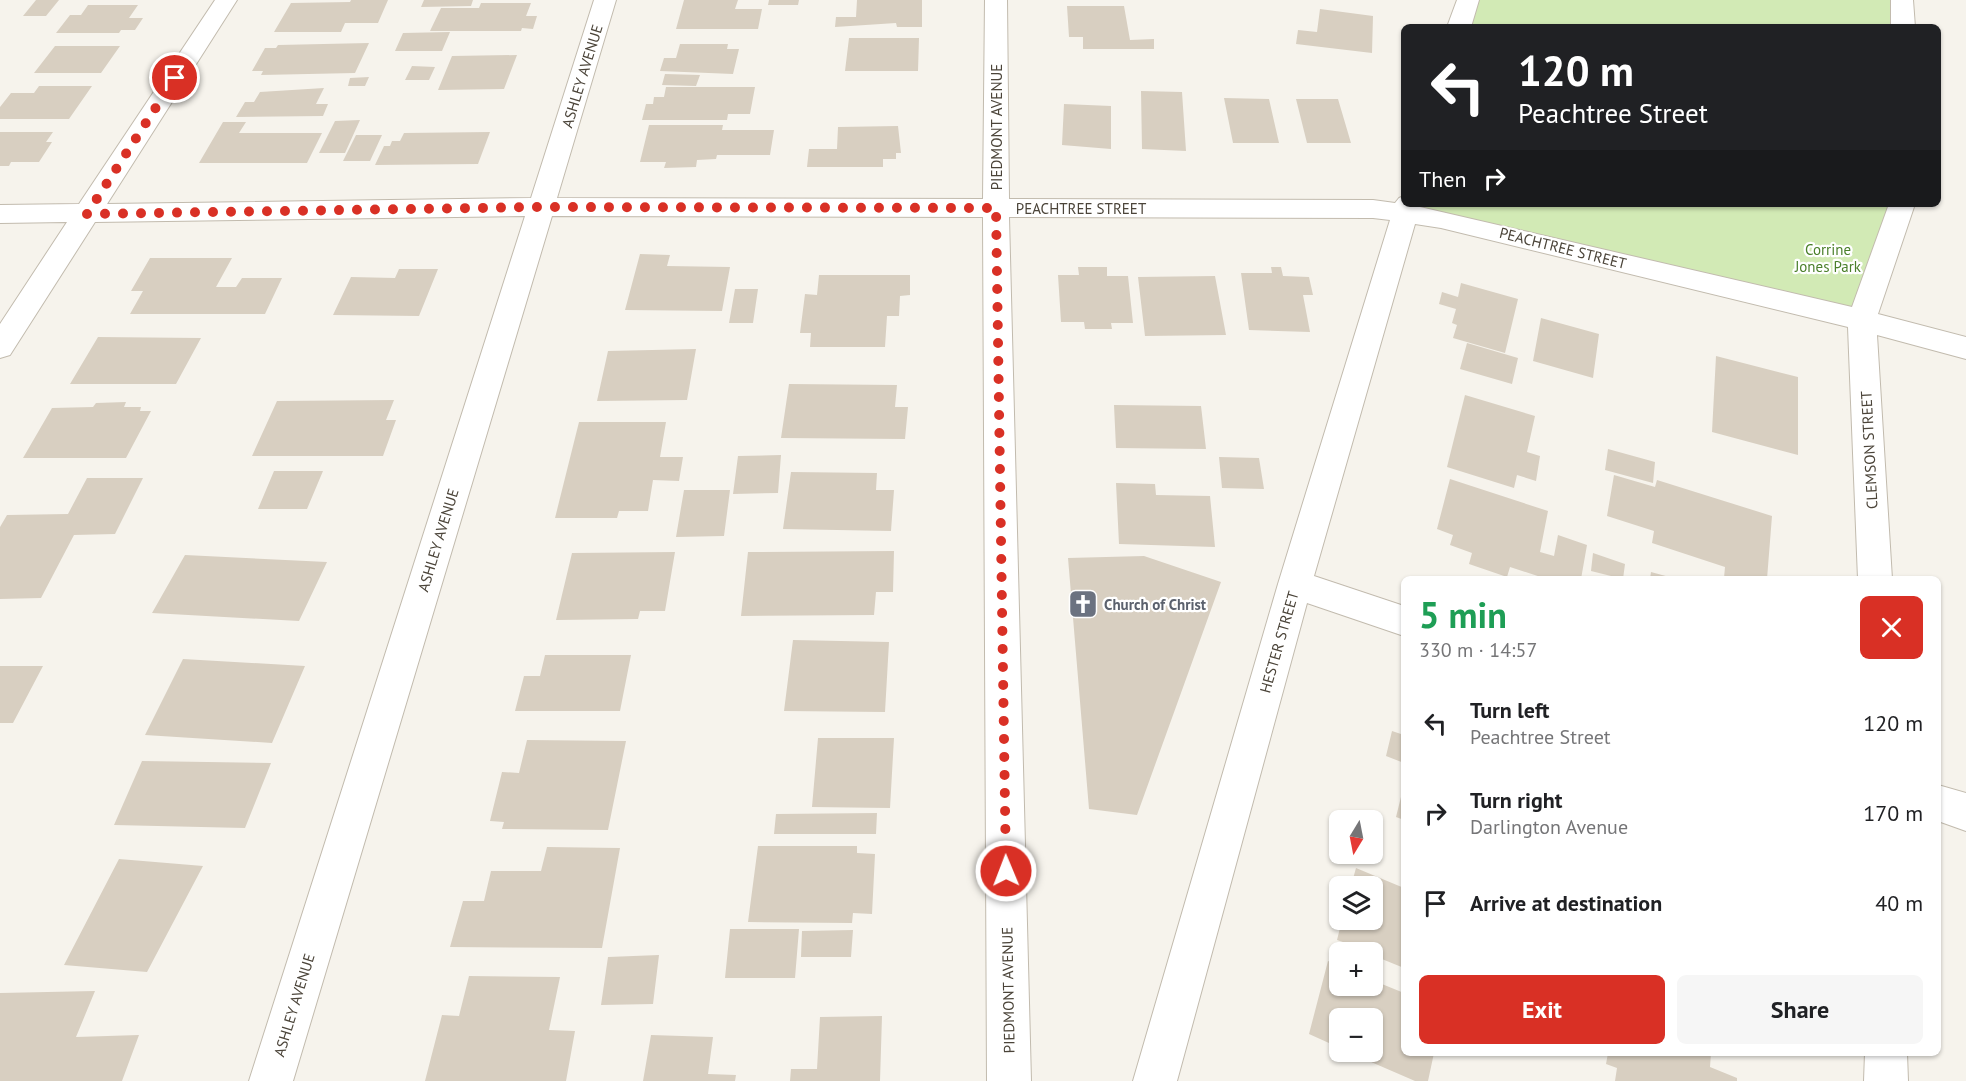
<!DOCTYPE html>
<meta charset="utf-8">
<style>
:root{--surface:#fff;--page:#f6f6f6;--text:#202124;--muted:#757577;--accent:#d93025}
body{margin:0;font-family:"PT Sans",sans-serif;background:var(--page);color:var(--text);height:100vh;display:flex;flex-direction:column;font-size:22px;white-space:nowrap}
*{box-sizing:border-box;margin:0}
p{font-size:20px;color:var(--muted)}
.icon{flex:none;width:33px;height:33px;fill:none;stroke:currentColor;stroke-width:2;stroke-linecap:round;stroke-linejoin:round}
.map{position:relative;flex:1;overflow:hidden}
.sheet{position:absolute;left:1401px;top:576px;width:540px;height:480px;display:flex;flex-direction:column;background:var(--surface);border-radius:9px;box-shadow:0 2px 4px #0004}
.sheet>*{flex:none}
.top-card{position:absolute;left:1401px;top:24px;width:540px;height:183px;border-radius:9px;box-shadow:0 2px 4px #0004;background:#202124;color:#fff;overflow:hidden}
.needle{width:39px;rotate:190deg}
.fabs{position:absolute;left:1329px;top:810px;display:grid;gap:12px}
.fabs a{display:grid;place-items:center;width:54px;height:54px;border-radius:9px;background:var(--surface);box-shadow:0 2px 4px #0004;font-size:30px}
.pin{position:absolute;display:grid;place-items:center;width:51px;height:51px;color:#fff;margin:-26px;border:3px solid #fff;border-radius:50%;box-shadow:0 2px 6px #0007}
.me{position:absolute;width:66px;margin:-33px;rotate:359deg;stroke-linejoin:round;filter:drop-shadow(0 0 4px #0008)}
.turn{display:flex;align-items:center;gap:21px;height:126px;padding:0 18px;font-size:27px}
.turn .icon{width:78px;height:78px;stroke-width:2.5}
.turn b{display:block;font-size:42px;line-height:51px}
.then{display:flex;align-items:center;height:57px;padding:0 18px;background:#0003;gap:12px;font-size:22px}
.round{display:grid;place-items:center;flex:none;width:63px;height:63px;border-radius:9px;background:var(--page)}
.headline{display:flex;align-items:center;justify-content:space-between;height:102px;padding:0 18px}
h1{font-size:36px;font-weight:700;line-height:45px;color:#1e9e55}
.primary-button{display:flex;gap:12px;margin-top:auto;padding:12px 18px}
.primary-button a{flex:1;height:69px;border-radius:9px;background:var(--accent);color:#fff;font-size:24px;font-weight:700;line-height:69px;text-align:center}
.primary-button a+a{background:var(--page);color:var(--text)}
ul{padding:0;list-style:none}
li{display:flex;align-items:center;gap:18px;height:90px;padding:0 18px}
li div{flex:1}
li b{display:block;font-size:22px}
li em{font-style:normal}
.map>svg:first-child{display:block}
.green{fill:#d2eab5}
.building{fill:#d8cfc1}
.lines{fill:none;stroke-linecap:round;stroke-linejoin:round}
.minor-casing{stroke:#c2bbae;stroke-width:2}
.minor{fill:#fff;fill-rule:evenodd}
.route{stroke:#d93025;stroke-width:10;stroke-dasharray:0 18}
.labels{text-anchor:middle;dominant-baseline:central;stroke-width:4.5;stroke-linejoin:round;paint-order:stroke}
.street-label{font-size:15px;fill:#4b4439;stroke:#fff}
.park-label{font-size:15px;fill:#4a7f2a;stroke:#fff}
.worship-label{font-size:15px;font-weight:bold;fill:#5b616d;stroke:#fff;text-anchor:start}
</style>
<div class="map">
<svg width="1966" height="1081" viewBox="0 0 1966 1081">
<rect width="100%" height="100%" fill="#f6f3ec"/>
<!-- green -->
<path class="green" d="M1468 0H1902L1903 27H1461Z
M1408 204H1902L1862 320 1441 219Z"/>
<!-- building -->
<path class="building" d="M36 0H59L46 16H23Z
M351 0H388L378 23H345L341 32H274L291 3 350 2Z
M424 0H473L471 6 421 7Z
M684 0H738L735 9H762L758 29H676Z
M769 0H799L798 5H768Z
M857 0H922V27H897L896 23 835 27 836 17H856Z
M481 3H531L526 16H537L533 29 522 28 521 31H430L441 8H479Z
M88 5H138L129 18H143L135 30H121L119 33H56L70 15H81Z
M1067 6H1124L1130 40 1154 39V49H1083V37H1069Z
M1320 9 1373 16 1372 53 1296 44 1298 30 1317 32Z
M450 32 442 51H395L403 33Z
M849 38H919L918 71H845Z
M369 43 355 73 261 75 263 71H252L265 48H276L278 45Z
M680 44H728L727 49H739L733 74 660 71 664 58H676Z
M55 46H120L101 73H34Z
M517 55 504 89 438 90 452 56Z
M412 66 435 67 429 80H405Z
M665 74 700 75 696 86 662 85Z
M369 77 365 86H348L350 78Z
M39 86H92L69 119H0V107L11 93H34Z
M666 87H755L750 114H728L727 120H642L646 104H653L654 97H664Z
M324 88 316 104H328L323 116 236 117 245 102H254L260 92Z
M1141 91 1182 92 1186 151 1142 149Z
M1224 98 1269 99 1279 143H1233Z
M1296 99H1338L1351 143H1307Z
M1064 104 1111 106V149L1062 145Z
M360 120 345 153H319L335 121Z
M223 122H246L239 133H322L307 163H199Z
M649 125H723L722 130H774L770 155H717L716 159 697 160 696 167 664 168 666 162H640Z
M898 126 901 153H896V159H883V167H807L809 149H837L838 127Z
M0 132H53L46 142H52L39 162H11L9 166H0Z
M490 132 478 164 375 165 384 146H390L392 141H400L404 133Z
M356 135H382L370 161H343Z
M640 254 670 255 667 266 730 267 722 311 625 310Z
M150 258H232L216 287H236L242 278H282L265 314H130L143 291H131Z
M1078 267H1107V276H1128L1133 323H1111L1112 329H1085L1084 322H1061L1058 275H1079Z
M1271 267H1281L1283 276 1309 277 1313 295H1303L1310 332 1249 330 1241 273H1272Z
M399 269H438L419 316 333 315 351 277 395 278Z
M819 275H910V295L900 296 899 316H887L885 347H810L811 333H800L805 294 817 295Z
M1215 276 1226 335 1145 336 1138 277Z
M1461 283 1518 299 1505 353 1453 338 1457 325 1452 323 1456 309 1439 304 1442 292 1458 297Z
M735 289H758L753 323H729Z
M1541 318 1599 334 1593 378 1533 361Z
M98 337 201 338 176 384H70Z
M1467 343 1518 358 1512 384 1460 369Z
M696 349 687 400 597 401 608 351Z
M1716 356 1798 377V455L1712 432Z
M789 384 897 385 895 407H908L905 439 781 438Z
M1465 395 1535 416 1527 452 1540 456 1536 481 1517 475 1514 488 1447 467Z
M394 400 386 420H396L383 456H252L277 401Z
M126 402 124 407H141L140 411H151L126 458H23L52 408 93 407 96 403Z
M1114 405 1201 406 1206 449 1116 448Z
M579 422H666L660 457H683L679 481 653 480 648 511H619L617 518H555Z
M1608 449 1655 462 1653 483 1605 470Z
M781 455 778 493 733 494 738 456Z
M1219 457 1259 458 1264 489 1222 488Z
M274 471H323L307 509H258Z
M791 472 877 473 876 490H894L891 531 783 529Z
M1614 475 1655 487 1657 480 1772 516 1767 579 1724 578 1725 567 1652 543 1654 531 1607 516Z
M87 478H143L115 534 74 535 41 598 0 599V527L7 515 68 514Z
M1450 479 1548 511 1540 552 1554 556 1558 535 1587 545 1581 579H1547L1510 567 1507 577 1469 564 1472 553 1450 545 1453 535 1437 529Z
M1116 483 1155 484 1156 495 1210 496 1215 547 1119 544Z
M684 490H730L724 536 676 537Z
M894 551 893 592H876L874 615 741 616 748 552Z
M675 552 665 611H640L638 619 556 620 572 553Z
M1593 553 1625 564 1623 579 1591 571Z
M185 555 327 562 299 621 152 613Z
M1144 556 1221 582 1137 815 1089 809 1068 558Z
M1651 572 1673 578V579H1650Z
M793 640 889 642 885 712 784 711Z
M545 655H631L620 711H515L524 676H540Z
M183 659 305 666 272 743 145 735Z
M0 666H43L13 723H0Z
M1392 731 1404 735V763L1386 756Z
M818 738H894L890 808 812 807Z
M527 740 626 741 608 830 502 829 504 822 490 821 502 772 519 773Z
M142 761 271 763 245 828 114 825Z
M1404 785V820L1396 817Z
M877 813 876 834H774L776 814Z
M758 846H857V853L875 854 872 914 853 913 852 923 748 922Z
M547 847 620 848 602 948 450 947 463 901H484L491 871H541Z
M119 859 203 866 147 972 64 965Z
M1356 868 1404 888V968L1372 955V952L1337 940 1342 920H1372V886H1351Z
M730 929H799L795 978H725Z
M853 930 851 957H801L802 931Z
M659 955 653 1004 601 1005 608 957Z
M1328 961 1340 966V986H1372V980L1404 993V1053H1434L1428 1081H1415L1348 1052H1372V1018H1340V1048L1309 1034Z
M469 976 560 977 549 1030 575 1031 566 1081H425L442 1015 459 1016Z
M95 991 76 1037 139 1035 122 1081H0V993Z
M882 1016 880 1081H790L791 1069H817L820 1017Z
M651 1035 713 1037 708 1074 736 1075 735 1081H643Z
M1608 1053H1711L1710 1067 1737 1078V1081H1615L1617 1068 1606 1064Z"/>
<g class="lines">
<!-- minor casing -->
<g class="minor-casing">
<path id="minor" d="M215 0H237L107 204 531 198 594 0H616L557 198 983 199 985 0H1007L1009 199 1373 200 1395 203 1399 198 1404 196V204H1421L1420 207 1852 307 1889 204H1915L1878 314 1966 337V359L1877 335 1892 579H1858L1848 327 1441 228 1415 224 1314 576 1404 606V636L1307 603 1177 1081H1133L1278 584 1390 220 1373 218 1009 217 1031 1081H987L983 217 552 216 293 1081H249L525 216 95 222 10 355 0 358V324L67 222 0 223V205L79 204Z
M1457 0H1479L1471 27H1447Z
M1891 0H1913L1915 27H1891Z
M1938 785 1966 793V831L1938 821Z
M1865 1053H1907L1908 1081H1864Z"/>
</g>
<!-- minor -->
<use href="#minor" class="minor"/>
</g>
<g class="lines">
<!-- route -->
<path class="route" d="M175 78 87 214 540 207 996 208 1006 871"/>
</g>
<!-- icons -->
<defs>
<g id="church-square" transform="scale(1.5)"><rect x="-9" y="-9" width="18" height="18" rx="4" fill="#6b7280" stroke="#fff"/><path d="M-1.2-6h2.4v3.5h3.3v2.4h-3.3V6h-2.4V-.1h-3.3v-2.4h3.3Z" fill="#fff"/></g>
</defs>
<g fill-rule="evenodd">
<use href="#church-square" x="1083" y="604"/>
</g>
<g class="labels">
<!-- street labels -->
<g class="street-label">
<text transform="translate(582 76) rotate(-73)">ASHLEY AVENUE</text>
<text transform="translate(996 127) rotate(-90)">PIEDMONT AVENUE</text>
<text x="1081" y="208">PEACHTREE STREET</text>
<text transform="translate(1563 248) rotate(14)">PEACHTREE STREET</text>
<text transform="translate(1869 450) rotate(-93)">CLEMSON STREET</text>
<text transform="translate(438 540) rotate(-73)">ASHLEY AVENUE</text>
<text transform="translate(1279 642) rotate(-74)">HESTER STREET</text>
<text transform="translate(1008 990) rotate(-91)">PIEDMONT AVENUE</text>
<text transform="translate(294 1005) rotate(-73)">ASHLEY AVENUE</text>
</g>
<!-- park labels -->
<g class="park-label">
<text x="1828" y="249">Corrine<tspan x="1828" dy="17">Jones Park</tspan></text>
</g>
<!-- worship labels -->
<g class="worship-label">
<text x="1104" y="604">Church of Christ</text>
</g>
</g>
</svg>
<div class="fabs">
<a><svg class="needle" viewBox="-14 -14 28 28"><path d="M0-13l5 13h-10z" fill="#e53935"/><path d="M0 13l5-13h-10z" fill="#757577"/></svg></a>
<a><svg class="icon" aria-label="layers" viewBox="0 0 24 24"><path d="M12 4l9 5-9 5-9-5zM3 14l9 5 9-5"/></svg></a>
<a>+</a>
<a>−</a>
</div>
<div class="pin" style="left:175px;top:78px;background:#d93025"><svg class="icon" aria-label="arrive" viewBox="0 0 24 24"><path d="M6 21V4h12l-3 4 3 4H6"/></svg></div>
<svg class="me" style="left:1006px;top:871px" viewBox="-20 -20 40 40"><circle r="17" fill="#d93025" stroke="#fff" stroke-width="3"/><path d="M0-11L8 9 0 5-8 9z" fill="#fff"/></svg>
<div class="top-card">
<div class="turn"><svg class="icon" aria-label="left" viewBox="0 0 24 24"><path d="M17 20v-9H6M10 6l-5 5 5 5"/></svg><div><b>120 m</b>Peachtree Street</div></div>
<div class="then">Then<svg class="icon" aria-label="right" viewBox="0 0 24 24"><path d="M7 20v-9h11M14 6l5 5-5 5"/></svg></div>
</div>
<section class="sheet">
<div class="headline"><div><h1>5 min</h1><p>330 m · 14:57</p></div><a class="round" style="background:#d93025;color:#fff"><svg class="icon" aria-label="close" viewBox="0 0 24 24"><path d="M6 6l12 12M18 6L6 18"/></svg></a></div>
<ul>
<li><svg class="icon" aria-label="left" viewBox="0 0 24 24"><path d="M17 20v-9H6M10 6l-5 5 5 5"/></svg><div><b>Turn left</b><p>Peachtree Street</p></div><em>120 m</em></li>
<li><svg class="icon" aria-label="right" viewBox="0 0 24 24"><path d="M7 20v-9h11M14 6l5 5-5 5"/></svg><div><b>Turn right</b><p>Darlington Avenue</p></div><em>170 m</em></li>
<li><svg class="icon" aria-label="arrive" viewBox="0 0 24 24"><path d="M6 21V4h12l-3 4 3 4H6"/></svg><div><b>Arrive at destination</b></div><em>40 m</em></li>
</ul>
<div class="primary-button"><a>Exit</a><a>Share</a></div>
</section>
</div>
